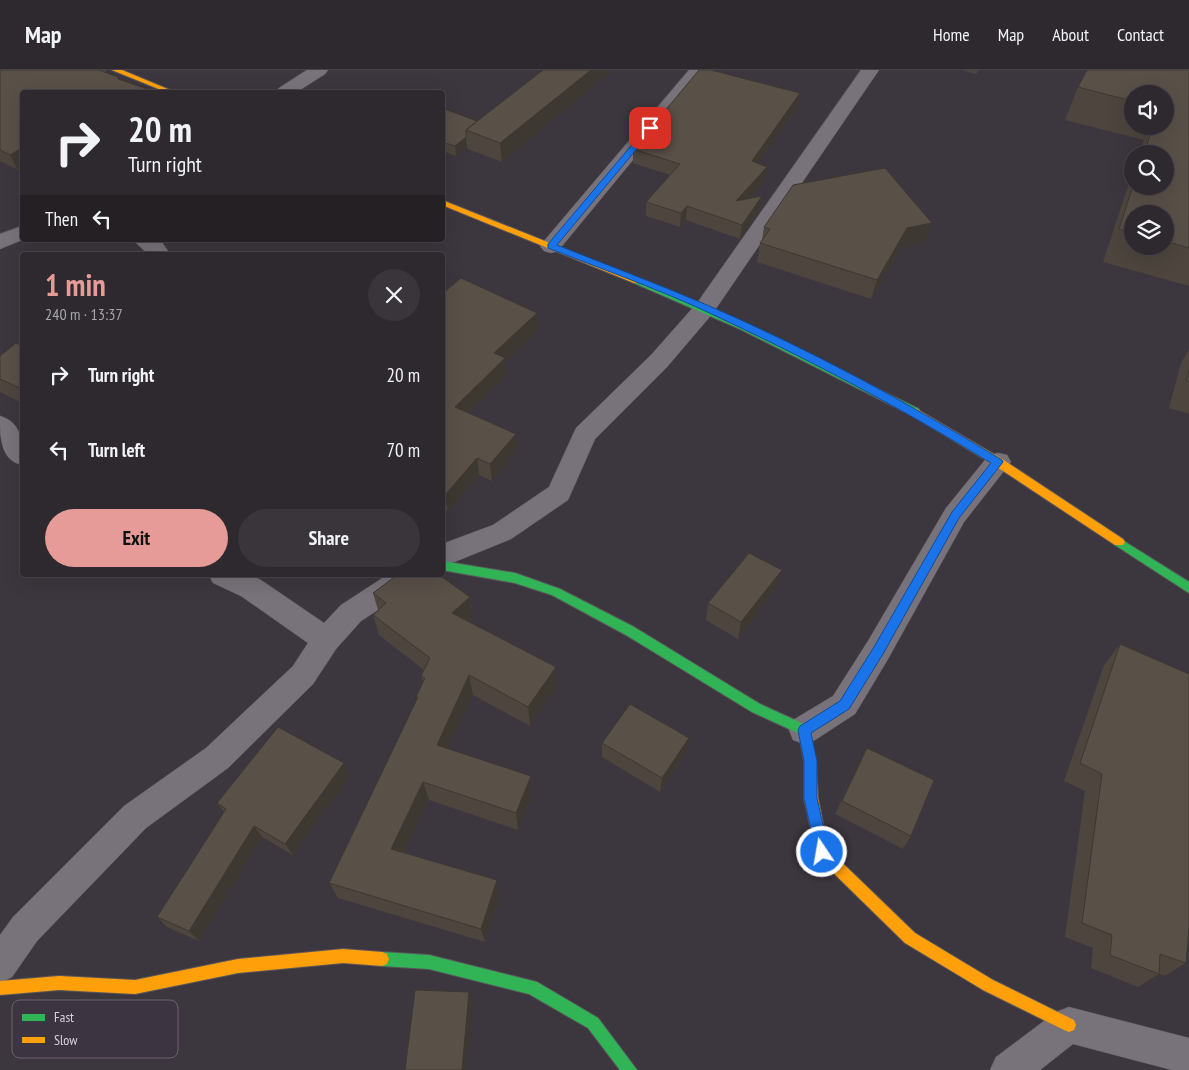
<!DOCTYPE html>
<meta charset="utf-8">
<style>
:root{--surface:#2d292e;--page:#39353a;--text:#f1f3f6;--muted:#a7a6aa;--line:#48454a;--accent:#e69b98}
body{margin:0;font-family:"PT Sans Narrow",sans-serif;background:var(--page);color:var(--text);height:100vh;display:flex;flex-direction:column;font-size:19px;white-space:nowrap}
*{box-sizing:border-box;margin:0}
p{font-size:16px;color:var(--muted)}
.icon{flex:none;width:28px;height:28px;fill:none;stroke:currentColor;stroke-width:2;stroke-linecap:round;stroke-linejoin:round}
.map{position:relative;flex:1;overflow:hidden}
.panel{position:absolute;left:20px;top:182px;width:425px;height:325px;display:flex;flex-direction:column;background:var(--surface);border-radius:5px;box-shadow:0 5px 20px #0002,0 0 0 1px var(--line)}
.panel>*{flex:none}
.banner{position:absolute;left:20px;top:20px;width:425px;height:152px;border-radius:5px;box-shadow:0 5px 20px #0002,0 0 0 1px var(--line);background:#2d292e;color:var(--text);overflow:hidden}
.buttons{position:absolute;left:1124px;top:15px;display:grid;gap:10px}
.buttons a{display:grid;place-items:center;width:50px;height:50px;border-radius:50%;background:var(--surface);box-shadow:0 5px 20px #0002,0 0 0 1px var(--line);font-size:25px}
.pin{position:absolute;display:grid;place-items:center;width:42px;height:42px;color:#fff;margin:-21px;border-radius:10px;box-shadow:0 2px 8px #0006}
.me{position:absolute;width:55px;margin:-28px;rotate:348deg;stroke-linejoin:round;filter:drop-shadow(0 0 4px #0008)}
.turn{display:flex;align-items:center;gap:18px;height:105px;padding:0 25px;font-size:22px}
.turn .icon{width:65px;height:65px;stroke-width:2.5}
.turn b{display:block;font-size:35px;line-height:42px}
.then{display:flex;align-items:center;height:48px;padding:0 25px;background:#0003;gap:10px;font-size:19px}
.round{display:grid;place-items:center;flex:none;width:52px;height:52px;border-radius:26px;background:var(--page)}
.summary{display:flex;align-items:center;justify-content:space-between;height:85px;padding:0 25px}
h1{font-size:30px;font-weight:600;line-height:38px;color:var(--accent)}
.action{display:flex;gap:10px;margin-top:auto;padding:10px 25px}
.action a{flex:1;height:58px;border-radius:30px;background:var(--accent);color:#111;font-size:20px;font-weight:600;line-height:58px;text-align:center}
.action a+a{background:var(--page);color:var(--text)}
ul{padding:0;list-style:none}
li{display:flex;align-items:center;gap:15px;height:75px;padding:0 25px}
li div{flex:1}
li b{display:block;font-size:19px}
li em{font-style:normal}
header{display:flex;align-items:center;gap:30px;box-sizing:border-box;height:70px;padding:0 25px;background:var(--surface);border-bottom:1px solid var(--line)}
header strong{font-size:24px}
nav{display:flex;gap:28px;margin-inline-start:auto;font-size:18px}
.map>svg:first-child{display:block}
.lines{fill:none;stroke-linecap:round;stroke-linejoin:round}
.street-casing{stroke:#5a565c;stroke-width:1}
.fast-casing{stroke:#5a565c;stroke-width:2}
.slow-casing{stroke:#5a565c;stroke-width:2}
.street{fill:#78737a;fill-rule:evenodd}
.fast{fill:#30b455;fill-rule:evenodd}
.slow{fill:#ff9f0a;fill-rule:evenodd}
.wall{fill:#4d453e;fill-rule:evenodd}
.shaded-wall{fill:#3e3832}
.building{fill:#595048;stroke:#3e3832}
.route{fill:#1a73e8;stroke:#114b97}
.key{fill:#3d3441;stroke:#6c636f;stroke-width:1}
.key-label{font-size:14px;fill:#d8d2db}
</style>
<header>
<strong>Map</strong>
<nav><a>Home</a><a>Map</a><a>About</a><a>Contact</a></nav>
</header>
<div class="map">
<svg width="1189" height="1000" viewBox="0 0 1189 1000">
<rect width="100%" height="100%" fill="#3c373e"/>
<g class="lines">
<!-- street casing -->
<g class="street-casing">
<path id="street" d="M307 0H328L325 4 297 22H276L279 18Z
M689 0H707L558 181 551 183 544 181 540 176 544 171Z
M861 0H879L713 243 667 297 595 369 568 430 511 469 442 497V474L493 455 549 417 576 358 651 285 697 233Z
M22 156V170L0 179V164Z
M133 170H160L171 185H149Z
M0 346C24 353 22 375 22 395 0 390 0 366 0 346Z
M998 383 1007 385 1011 392 964 452 888 589 855 644 815 670 804 674 793 670 789 660 793 650 833 626 868 571 946 438 989 385Z
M209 505H250L261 510 324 553 341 535 387 505H423L419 513 361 551 336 579 313 614 228 698 146 758 37 871 12 907 0 913V865L13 847 124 736 206 678 293 596 308 573 241 526 213 513Z
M1069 937 1189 968V1000H1172L1073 974 1040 1000H990L996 987 1056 942Z"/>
</g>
<!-- fast casing -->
<g class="fast-casing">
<path id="fast" d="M637 208 746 255 919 339 920 342 919 345H911L740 259 634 213 633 211Z
M1119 468 1189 512V523L1115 475 1113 472 1115 469Z
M442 491 515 503 560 519 634 557 760 634 808 656 810 660 808 664 804 666 800 664 752 642 626 565 552 525 515 513 442 500Z
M382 882 429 885 537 912 598 948 637 1000H620L588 958 529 924 429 899 382 896 377 894 375 889 377 884Z"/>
</g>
<!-- slow casing -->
<g class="slow-casing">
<path id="slow" d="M112 0H122L175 22H166Z
M442 130 640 209 641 211 640 213H634L442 135Z
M915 338 1002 389 1123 469 1125 472 1123 475H1115L994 395 911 345 910 342 911 339Z
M804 654 808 656 810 660 816 691 818 728 828 779 915 863 993 910 1074 950 1076 955 1074 960 1069 962 1064 960 983 920 905 873 817 787 804 728V691L798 660 800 656Z
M343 879 382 882 387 884 389 889 387 894 382 896 343 893 238 903 135 924 59 920 0 925V911L59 906 135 910 238 889Z"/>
</g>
<!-- street -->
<use href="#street" class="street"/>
<!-- fast -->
<use href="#fast" class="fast"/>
<!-- slow -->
<use href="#slow" class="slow"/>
</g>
<!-- wall -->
<path class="wall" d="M0 0H106L107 3 22 22V97L18 100 0 91Z
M543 0H610V3L502 92 468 79 467 76 456 86 442 81V38L477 51Z
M962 0H979L976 4Z
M1189 0V216L1103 192 1132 104V116H1165V84H1139L1144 70 1065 50 1078 17ZM1132 24H1165V56H1132ZM1132 144H1165V176H1132Z
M800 23 798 37 758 93 765 111 750 128 762 126 760 140 740 169 686 150 680 157 646 146V132L670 105 633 93V79Z
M932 153 926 172 902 177 871 229 757 192 760 173 762 170 764 157Z
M442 224 537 243 538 261 505 291 506 305 469 343 518 381 492 411 479 405 448 441 442 438Z
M22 276V333L0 322V286Z
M1189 279V344L1169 338 1181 293Z
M782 500 777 517 738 569 706 550 708 533Z
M416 507 470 527 473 548 469 552 557 617 530 656 473 625 448 679 531 706 533 724 518 760 429 730 404 783 501 825 485 872 338 828 329 813 417 629 416 627 423 611 421 606 424 600 379 565 373 545 378 540 373 523Z
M1120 574 1186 893 1165 906 1159 904 1138 917 1091 898 1093 878 1065 867 1085 721 1064 711 1104 595Z
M689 668 686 683 660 722 602 687V673Z
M867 678 911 766 903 779 835 744Z
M344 693 350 706 293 785 262 767 199 871 167 857 157 847 224 742 217 733Z"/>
<!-- shaded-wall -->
<path class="shaded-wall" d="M591 0H610V3L502 92 500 73Z
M800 23 798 37 750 105 752 91Z
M466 67 467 76 456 86 455 76Z
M22 78V97L18 100 10 85Z
M767 97 765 111 735 145 736 131Z
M762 126 760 140 740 169 742 155Z
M687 136 686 150 680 157 681 143Z
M932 153 926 172 902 177 871 229 877 210 907 158Z
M537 243 538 261 505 291 506 305 458 354 455 337 494 283Z
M516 364 518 381 492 411 490 394Z
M477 388 479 405 448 441 445 425Z
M782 500 777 517 738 569 741 552Z
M470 527 473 548 456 564 452 543Z
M556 597 557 617 530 656 528 637Z
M469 605 473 625 442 694 437 675Z
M689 668 686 683 660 722 662 708Z
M344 693 350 706 293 785 285 774Z
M531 706 533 724 518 760 516 743Z
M423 712 429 730 398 795 391 779Z
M254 756 262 767 199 871 189 861Z
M497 810 501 825 485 872 481 859Z
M469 922 473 931 467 1000H462Z"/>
<!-- building -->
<path class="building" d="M0 0H99L118 7V9L156 22H22V78L10 85 0 80Z
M543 0H591L500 73 466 60Z
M699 0H711L800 23 752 91 767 97 736 131 762 126 742 155 687 136 681 143 646 132 680 94 633 79Z
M1087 0H1189V178L1165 171V144H1132V163L1119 159 1133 116H1165V84H1144L1153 56H1165V24H1132V31L1078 17Z
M442 38 477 51 466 60V67L455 76 442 72Z
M885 98 932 153 907 158 877 210 760 173 770 159 764 157 793 115Z
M461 208 537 243 494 283 505 288 455 337 516 364 490 394 477 388 445 425 442 423V224Z
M16 273 22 276V319L0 309V286Z
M1189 300V312L1186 311Z
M749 483 782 500 741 552 708 533Z
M397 505H412L416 507 418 505H439L470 527 452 543 556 597 528 637 469 605 437 675 531 706 516 743 423 712 391 779 497 810 481 859 329 813 418 627H416L425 608 421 606 430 588 373 545 386 533 373 523Z
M1120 574 1189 604V857L1186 893 1160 884 1159 904 1110 885 1112 865 1082 853 1102 704 1080 693Z
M630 634 689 668 662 708 602 673Z
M278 657 344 693 285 774 254 756 189 861 157 847 226 739 217 733Z
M867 678 934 710 911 766 842 731Z
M415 920 469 922 462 1000H405Z"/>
<!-- route -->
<path class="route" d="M647 57 654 58 557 175C607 195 658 214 707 235 809 279 907 332 1002 390L1003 392 959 448 883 584 849 639 811 663 817 691V728L829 782 827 787 822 789 818 787 816 782 804 728V691L798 660 800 656 840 631 874 577 952 442 991 393C898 336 802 286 703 240 653 217 599 198 548 178V174Z"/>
<!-- legend -->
<rect x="12" y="930" width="166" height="58" rx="8" class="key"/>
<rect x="22" y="944" width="23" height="7" fill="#30b455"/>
<rect x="22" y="967" width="23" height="6" fill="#ff9f0a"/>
<g class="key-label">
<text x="54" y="952">Fast</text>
<text x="54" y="975">Slow</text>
</g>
</svg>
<div class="buttons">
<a><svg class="icon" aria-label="sound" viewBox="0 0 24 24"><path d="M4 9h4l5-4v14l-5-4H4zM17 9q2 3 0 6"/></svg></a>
<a><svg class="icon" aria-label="search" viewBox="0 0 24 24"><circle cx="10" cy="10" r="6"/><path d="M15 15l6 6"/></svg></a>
<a><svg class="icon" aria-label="layers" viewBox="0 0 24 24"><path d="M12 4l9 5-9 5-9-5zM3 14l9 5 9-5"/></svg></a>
</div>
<div class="pin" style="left:650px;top:58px;background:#d93025"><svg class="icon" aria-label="arrive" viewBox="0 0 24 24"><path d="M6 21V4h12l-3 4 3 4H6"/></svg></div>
<svg class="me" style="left:822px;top:782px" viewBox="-20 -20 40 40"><circle r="17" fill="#1a73e8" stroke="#fff" stroke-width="3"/><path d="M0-11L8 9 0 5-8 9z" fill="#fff"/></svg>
<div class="banner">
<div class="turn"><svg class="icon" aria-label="right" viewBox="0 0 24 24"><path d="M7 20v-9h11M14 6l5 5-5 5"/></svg><div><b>20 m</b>Turn right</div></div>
<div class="then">Then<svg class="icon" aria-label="left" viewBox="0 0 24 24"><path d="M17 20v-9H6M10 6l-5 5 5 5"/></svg></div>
</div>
<section class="panel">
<div class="summary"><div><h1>1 min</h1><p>240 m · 13:37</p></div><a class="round"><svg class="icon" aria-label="close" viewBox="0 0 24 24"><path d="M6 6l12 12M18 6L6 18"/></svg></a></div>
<ul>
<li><svg class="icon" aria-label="right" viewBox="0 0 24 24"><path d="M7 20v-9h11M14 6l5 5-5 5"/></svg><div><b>Turn right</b></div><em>20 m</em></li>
<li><svg class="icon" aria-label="left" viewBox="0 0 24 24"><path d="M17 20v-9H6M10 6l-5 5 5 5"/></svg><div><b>Turn left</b></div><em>70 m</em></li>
</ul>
<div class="action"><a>Exit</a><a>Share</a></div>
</section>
</div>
